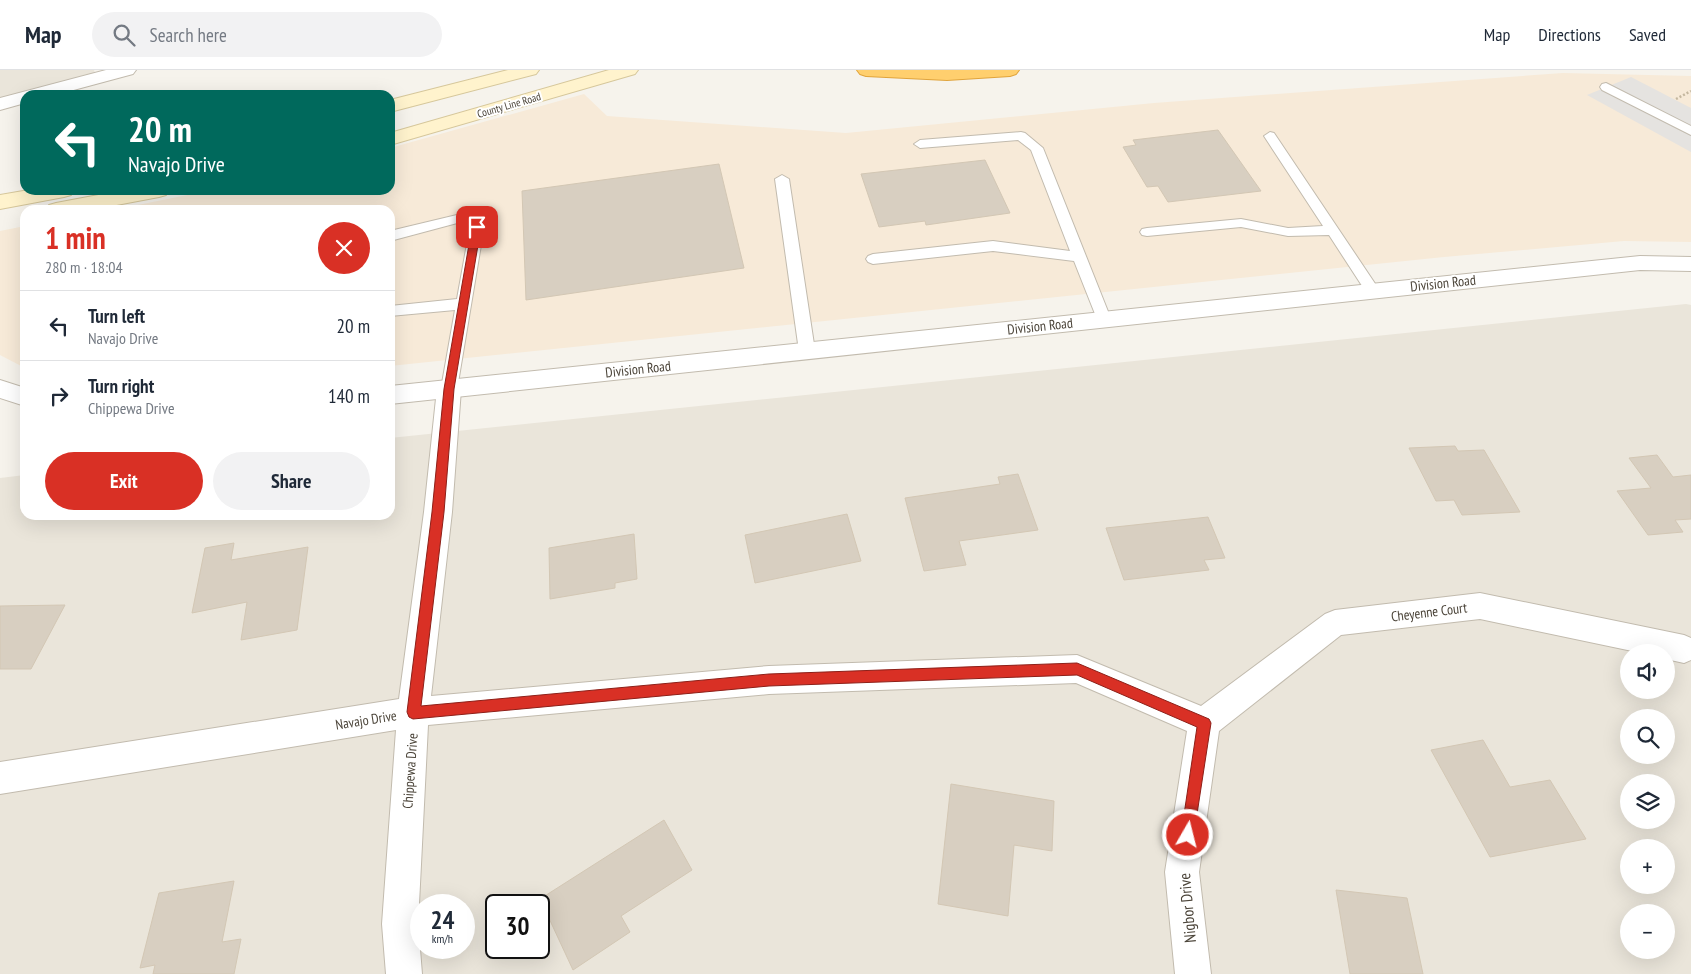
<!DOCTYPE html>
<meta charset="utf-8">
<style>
:root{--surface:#fff;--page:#f2f2f3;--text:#1f2937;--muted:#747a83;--line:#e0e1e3;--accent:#d93025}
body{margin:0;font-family:"PT Sans Narrow",sans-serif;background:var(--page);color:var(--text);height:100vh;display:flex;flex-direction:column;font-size:19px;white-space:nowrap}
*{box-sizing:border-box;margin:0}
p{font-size:16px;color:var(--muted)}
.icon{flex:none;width:28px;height:28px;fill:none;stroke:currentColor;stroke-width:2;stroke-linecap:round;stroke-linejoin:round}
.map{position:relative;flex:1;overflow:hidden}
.panel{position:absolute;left:20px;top:135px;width:375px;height:315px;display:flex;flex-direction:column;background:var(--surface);border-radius:15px;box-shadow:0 5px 20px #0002}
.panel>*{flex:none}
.guide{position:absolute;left:20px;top:20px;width:375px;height:105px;border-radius:15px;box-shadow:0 5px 20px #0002;background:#00695c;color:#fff;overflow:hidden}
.buttons{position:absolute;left:1620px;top:574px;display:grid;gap:10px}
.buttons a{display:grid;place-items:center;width:55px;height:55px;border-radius:50%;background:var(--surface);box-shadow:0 5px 20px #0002;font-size:25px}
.speed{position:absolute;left:410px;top:824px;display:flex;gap:10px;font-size:25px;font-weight:700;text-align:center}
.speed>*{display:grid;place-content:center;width:65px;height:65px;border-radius:50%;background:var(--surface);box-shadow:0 5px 20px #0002;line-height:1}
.speed small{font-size:12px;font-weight:400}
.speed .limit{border:2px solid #111;border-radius:8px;background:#fff;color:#111}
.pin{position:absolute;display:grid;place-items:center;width:42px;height:42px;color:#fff;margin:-21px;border-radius:10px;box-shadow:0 2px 8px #0006}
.me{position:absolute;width:55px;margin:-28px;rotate:8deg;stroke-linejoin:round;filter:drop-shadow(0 0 4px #0008)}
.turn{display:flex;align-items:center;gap:18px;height:105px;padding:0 25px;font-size:22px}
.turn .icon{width:65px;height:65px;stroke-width:2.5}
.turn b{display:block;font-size:35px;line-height:42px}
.round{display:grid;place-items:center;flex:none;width:52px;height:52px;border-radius:26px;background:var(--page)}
.summary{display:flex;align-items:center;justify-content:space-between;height:85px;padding:0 25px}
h1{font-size:30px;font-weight:700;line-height:38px;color:var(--accent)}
.button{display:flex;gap:10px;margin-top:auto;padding:10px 25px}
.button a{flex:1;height:58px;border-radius:30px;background:var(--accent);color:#fff;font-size:20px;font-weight:700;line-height:58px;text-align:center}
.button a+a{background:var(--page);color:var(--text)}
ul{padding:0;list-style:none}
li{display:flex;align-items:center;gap:15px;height:70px;padding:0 25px;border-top:1px solid var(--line)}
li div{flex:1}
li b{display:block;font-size:19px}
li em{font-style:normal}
header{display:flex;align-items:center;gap:30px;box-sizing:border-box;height:70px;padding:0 25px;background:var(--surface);border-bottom:1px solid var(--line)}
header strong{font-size:24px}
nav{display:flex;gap:28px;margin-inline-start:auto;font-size:18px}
.search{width:350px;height:45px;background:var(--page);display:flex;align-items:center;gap:12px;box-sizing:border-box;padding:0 18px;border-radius:28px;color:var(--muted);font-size:19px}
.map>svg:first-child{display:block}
.residential{fill:#eae5da;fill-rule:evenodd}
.commercial{fill:#f7ead8}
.parking{fill:#e5e3e0}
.building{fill:#d8cfc1;stroke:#d3c7b4}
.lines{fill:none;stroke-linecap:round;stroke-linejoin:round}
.service-casing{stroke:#c2bbae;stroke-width:2}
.minor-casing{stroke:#c2bbae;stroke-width:2}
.tertiary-casing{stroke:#c2bbae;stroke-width:2}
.secondary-casing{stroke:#d6c79b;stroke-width:2}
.motorway-casing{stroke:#e0a43c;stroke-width:2}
.path{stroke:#c4b79f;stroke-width:2.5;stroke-dasharray:2 2;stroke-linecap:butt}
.service{fill:#fff;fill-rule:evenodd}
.minor{fill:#fff;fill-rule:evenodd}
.tertiary{fill:#fff;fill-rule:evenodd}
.secondary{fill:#fff3cd;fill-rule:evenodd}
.motorway{fill:#ffcf6e;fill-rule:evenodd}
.route{fill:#d93025;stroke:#8d1f18}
.labels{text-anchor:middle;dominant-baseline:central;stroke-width:4;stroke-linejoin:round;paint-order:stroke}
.far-street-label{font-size:11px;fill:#4b4439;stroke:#fff}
.street-label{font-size:14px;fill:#4b4439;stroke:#fff}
.near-street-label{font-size:16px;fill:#4b4439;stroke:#fff}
</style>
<header>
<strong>Map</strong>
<div class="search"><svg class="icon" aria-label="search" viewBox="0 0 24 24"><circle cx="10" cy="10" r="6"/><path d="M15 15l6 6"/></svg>Search here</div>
<nav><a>Map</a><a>Directions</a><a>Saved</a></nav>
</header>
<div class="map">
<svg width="1691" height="904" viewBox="0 0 1691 904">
<rect width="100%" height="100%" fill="#f6f3ec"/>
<!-- residential -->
<path class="residential" d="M0 0H94L97 8 25 25 0 34Z
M1686 234 1691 235V904H0V408L25 405V445H390V368ZM1629 582H1666V620H1629ZM1629 648H1666V685H1629ZM1629 712H1666V750H1629ZM1629 778H1666V815H1629ZM421 835H464V878H421ZM496 835H539V878H496ZM1629 842H1666V880H1629Z"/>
<!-- commercial -->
<path class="commercial" d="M1563 3 1691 6V172L1624 171 1444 187 390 296V140H113L212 120H390V78L584 24 607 46 846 63 1154 33Z
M25 156V298L0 285V161Z"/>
<!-- parking -->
<path class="parking" d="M1631 7 1691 38V82L1587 25Z"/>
<!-- building -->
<path class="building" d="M1218 60 1261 121 1168 132 1158 116 1147 117 1123 77 1136 75 1133 70Z
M985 90 1010 143 926 155 925 151 879 157 861 104Z
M719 94 744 198 526 230 522 121Z
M1455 376 1458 381 1484 380 1520 442 1462 445 1454 430 1436 431 1409 378Z
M1657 385 1673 407 1691 405V449L1675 450 1683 462 1648 465 1617 421 1651 418 1629 388Z
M1018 404 1038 460 959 471 966 495 924 501 905 428 1000 414 998 407Z
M847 444 861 491 755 513 745 465Z
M1208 447 1225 488 1204 490 1209 500 1124 510 1106 458Z
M634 464 637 509 615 513V518L550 529 549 478Z
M234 473 231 490 308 477 297 560 241 570 247 532 192 543 205 478Z
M65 535 31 599H0V536Z
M1483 670 1510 717 1550 710 1586 769 1490 787 1431 680Z
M951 714 1054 731 1052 781 1014 775 1008 846 938 834Z
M664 750 692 800 621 846 630 862 573 900 540 829Z
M234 811 222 872 241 869 234 904H153L155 895 140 898 159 823Z
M1336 820 1407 828 1423 904H1350Z"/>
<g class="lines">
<!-- service casing -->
<g class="service-casing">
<path id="service" d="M1606 13 1691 56V65L1602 20 1600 17 1602 14Z
M1021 62 1025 63 1043 78 1111 249 1109 253 1104 254 1099 253 1097 249 1074 191 993 181 873 194 868 192 866 189 868 186 873 184 993 171 1070 181 1031 80 1018 70 920 78 914 74 920 70Z
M1270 62 1274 63 1380 221 1378 225H1368L1329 165 1288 166 1241 157 1147 166 1142 165 1140 162 1142 159 1147 158 1241 149 1288 158 1323 156 1264 66Z
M782 105 789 109 815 281 812 285 807 287 802 285 799 281 775 109Z
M461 144 479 146 484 157 457 319 455 323 449 325 443 323 441 319 455 240 390 246V236L457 229 470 157 469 153 461 152 390 171V161Z"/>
</g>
<!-- minor casing -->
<g class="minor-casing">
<path id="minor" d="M106 0H136L133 4 55 25H25V33L0 40V28Z
M449 310 458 312 461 319 452 442 431 626 769 596 1077 585 1201 636 1325 544 1335 540 1480 523 1684 565 1691 568V590L1684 593 1666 589V582H1637L1480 549 1341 565 1219 661 1199 802 1211 904H1175L1165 802 1187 661 1076 613 769 624 428 655 418 854 422 904H386L382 854 396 660 0 724V692L399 629 424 442 437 319 440 312Z"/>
</g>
<!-- tertiary casing -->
<g class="tertiary-casing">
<path id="tertiary" d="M1640 186 1691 187V201L1640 200 390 334V316Z
M0 310 25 318V336L0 328Z"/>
</g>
<!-- secondary casing -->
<g class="secondary-casing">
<path id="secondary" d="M508 0H539L536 4 390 42V30Z
M609 0H638L635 4 390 75V63Z
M29 120H74L71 125 64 127 0 139V125Z
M125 120H169L166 125 159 127 90 140H45L49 135 56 133Z"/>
</g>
<!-- motorway casing -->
<g class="motorway-casing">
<path id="motorway" d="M857 0H1019L1016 4 1010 6 947 10 866 6 860 4Z"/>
</g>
<!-- path -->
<path class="path" d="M1676 29 1691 21"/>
<!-- service -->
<use href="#service" class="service"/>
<!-- minor -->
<use href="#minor" class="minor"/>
<!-- tertiary -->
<use href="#tertiary" class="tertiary"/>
<!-- secondary -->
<use href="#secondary" class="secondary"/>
<!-- motorway -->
<use href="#motorway" class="motorway"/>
</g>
<!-- route -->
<path class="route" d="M477 154 481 157 454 319 444 442 421 636 769 604 1077 593 1209 649 1211 653 1193 770 1188 772 1183 770 1181 765 1197 657 1077 605 769 616 413 649 409 647 407 642 432 442 444 319 472 157Z"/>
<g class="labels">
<!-- far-street labels -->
<g class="far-street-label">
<text transform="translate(509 35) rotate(-16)">County Line Road</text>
</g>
<!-- street labels -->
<g class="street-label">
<text transform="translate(1443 213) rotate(-6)">Division Road</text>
<text transform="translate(1040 256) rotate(-6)">Division Road</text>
<text transform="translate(638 299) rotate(-6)">Division Road</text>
<text transform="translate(1429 542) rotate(-7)">Cheyenne Court</text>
<text transform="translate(366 650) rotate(-9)">Navajo Drive</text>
<text transform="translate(410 701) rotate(-86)">Chippewa Drive</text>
</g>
<!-- near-street labels -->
<g class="near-street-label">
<text transform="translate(1187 838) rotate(-95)">Nigbor Drive</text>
</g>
</g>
</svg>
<div class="buttons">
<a><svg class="icon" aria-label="sound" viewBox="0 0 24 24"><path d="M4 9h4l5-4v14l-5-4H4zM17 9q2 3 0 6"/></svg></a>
<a><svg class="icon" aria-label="search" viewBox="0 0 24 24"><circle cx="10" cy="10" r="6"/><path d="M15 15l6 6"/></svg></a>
<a><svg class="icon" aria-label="layers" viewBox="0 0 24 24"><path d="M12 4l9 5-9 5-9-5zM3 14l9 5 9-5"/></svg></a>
<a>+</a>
<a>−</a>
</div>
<div class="speed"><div>24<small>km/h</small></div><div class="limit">30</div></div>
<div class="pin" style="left:477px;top:157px;background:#d93025"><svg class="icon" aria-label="arrive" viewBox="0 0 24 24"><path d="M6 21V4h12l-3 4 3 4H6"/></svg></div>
<svg class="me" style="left:1188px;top:765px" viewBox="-20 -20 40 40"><circle r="17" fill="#d93025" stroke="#fff" stroke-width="3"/><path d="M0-11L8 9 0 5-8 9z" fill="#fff"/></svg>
<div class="guide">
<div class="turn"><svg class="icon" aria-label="left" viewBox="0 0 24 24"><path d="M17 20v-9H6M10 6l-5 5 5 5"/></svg><div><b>20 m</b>Navajo Drive</div></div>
</div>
<section class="panel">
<div class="summary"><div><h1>1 min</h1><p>280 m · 18:04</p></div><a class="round" style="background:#d93025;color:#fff"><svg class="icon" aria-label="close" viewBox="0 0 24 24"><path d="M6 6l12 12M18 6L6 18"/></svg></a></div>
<ul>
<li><svg class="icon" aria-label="left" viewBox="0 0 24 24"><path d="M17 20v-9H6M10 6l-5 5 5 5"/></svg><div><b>Turn left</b><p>Navajo Drive</p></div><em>20 m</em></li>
<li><svg class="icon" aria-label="right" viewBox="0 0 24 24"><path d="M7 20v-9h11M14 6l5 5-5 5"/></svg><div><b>Turn right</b><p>Chippewa Drive</p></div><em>140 m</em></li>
</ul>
<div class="button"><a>Exit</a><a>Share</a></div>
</section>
</div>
